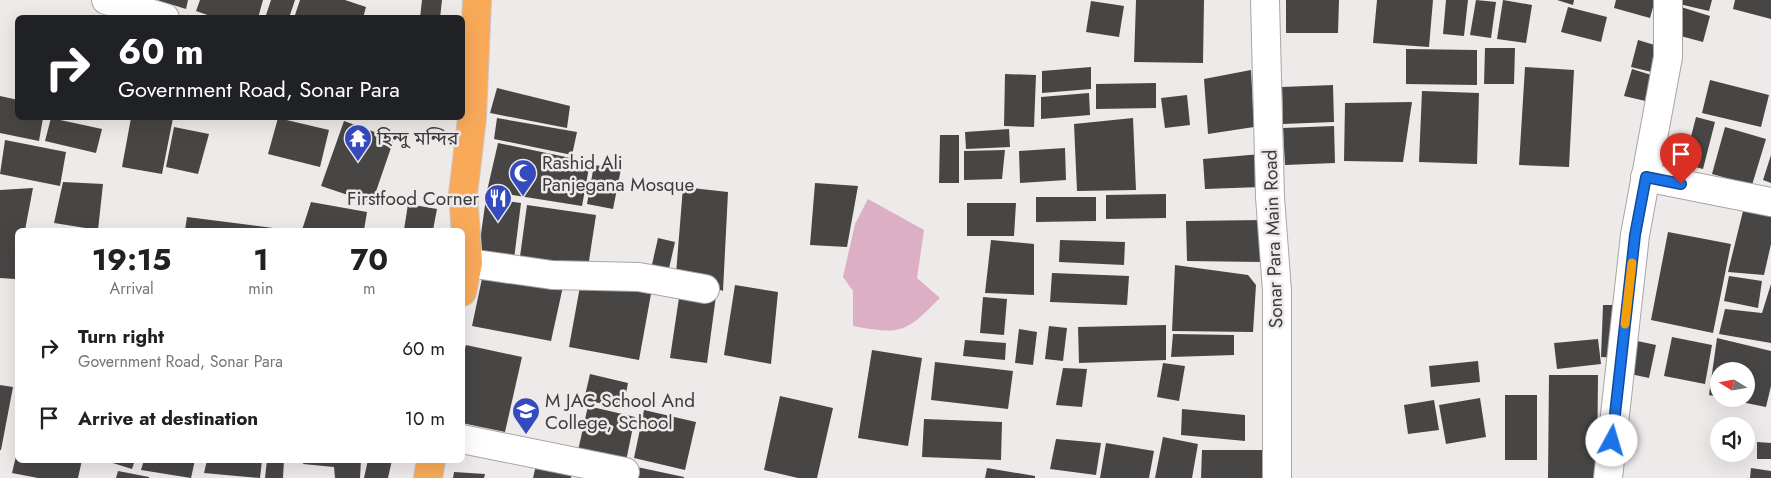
<!DOCTYPE html>
<meta charset="utf-8">
<style>
:root{--surface:#fff;--page:#f6f6f6;--text:#202124;--muted:#757577}
body{margin:0;font-family:Jost,"Noto Sans Bengali",sans-serif;background:var(--page);color:var(--text);height:100vh;display:flex;flex-direction:column;font-size:19px;white-space:nowrap}
*{box-sizing:border-box;margin:0}
p{font-size:16px;color:var(--muted)}
.icon{flex:none;width:28px;height:28px;fill:none;stroke:currentColor;stroke-width:2;stroke-linecap:round;stroke-linejoin:round}
.map{position:relative;flex:1;overflow:hidden}
.drawer{position:absolute;left:15px;top:228px;width:450px;height:235px;display:flex;flex-direction:column;background:var(--surface);border-radius:8px;box-shadow:0 5px 20px #0002}
.drawer>*{flex:none}
.guide{position:absolute;left:15px;top:15px;width:450px;height:105px;border-radius:8px;box-shadow:0 5px 20px #0002;background:#202124;color:#fff;overflow:hidden}
.needle{width:32px;rotate:281deg}
.fabs{position:absolute;left:1710px;top:362px;display:grid;gap:10px}
.fabs a{display:grid;place-items:center;width:45px;height:45px;border-radius:50%;background:var(--surface);box-shadow:0 5px 20px #0002;font-size:25px}
.pin{position:absolute;display:grid;place-items:center;width:42px;height:42px;color:#fff;margin:-51px -21px;border-radius:50% 50% 50% 0;rotate:-45deg;box-shadow:0 0 5px #0007}
.pin .icon{rotate:45deg}
.me{position:absolute;width:55px;margin:-28px;rotate:6deg;stroke-linejoin:round;filter:drop-shadow(0 0 4px #0008)}
.turn{display:flex;align-items:center;gap:18px;height:105px;padding:0 20px;font-size:22px}
.turn .icon{width:65px;height:65px;stroke-width:2.5}
.turn b{display:block;font-size:35px;line-height:42px}
.eta{display:flex;justify-content:space-evenly;align-items:center;height:85px;text-align:center}
.eta b{font-size:30px;font-weight:700;line-height:35px}
ul{padding:0;list-style:none}
li{display:flex;align-items:center;gap:15px;height:70px;padding:0 20px}
li div{flex:1}
li b{display:block;font-size:19px}
li em{font-style:normal}
.map>svg:first-child{display:block}
.water{fill:#dcafc5}
.building{fill:#484545}
.lines{fill:none;stroke-linecap:round;stroke-linejoin:round}
.minor-casing{stroke:#a8a5a3;stroke-width:30}
.highway-casing{stroke:#c9c8c8;stroke-width:30}
.minor{stroke:#fff;stroke-width:28}
.highway{stroke:#f8aa59;stroke-width:28}
.route-casing{stroke:#114b97;stroke-width:12}
.route{stroke:#1a73e8;stroke-width:9}
.slow{stroke:#f59e0b;stroke-width:9}
.labels{text-anchor:middle;dominant-baseline:central;stroke-width:5;stroke-linejoin:round;paint-order:stroke}
.poi-label{font-size:19px;fill:#3d3b3b;stroke:#eeeae9;text-anchor:start}
.street-label{font-size:19px;fill:#3d3b3b;stroke:#eeeae9}
</style>
<div class="map">
<svg width="1771" height="478" viewBox="0 0 1771 478">
<rect width="100%" height="100%" fill="#eeeae9"/>
<!-- water -->
<path class="water" d="M868 199 924 230 917 278 940 298C905 333 902 335 853 326V291L843 277 855 224Z"/>
<!-- building -->
<path class="building" d="M157 0H188L186 9Z
M200 0H263L258 18H216L196 11Z
M271 0H295L289 18H265Z
M300 0H345L366 7 363 18H294Z
M422 0H442L440 18H420Z
M1136 0H1204L1203 63 1134 62Z
M1286 0H1339L1338 33H1286Z
M1377 0H1433L1429 47 1373 43Z
M1446 0H1468L1464 36 1443 34Z
M1476 0 1496 2 1491 38 1470 35Z
M1503 0 1532 5 1526 43 1497 39Z
M1557 0H1574L1573 5Z
M1616 0H1655L1650 18 1614 8Z
M1680 0H1712L1709 11 1679 4Z
M1735 0H1771V19L1733 9Z
M1091 1 1124 6 1119 37 1086 32Z
M1568 7 1607 17 1601 42 1561 32Z
M1681 7 1710 16 1703 42 1673 34Z
M1638 40 1668 49 1660 74 1631 67Z
M1485 48H1515L1514 84H1484Z
M1406 49 1477 50V85L1406 84Z
M1091 67V89L1042 93V71Z
M1525 67 1574 70 1569 167 1519 165Z
M1632 69 1661 78 1654 103 1624 96Z
M1251 70 1254 127 1208 134 1204 79Z
M1005 74 1036 75 1034 127 1004 126Z
M1710 80 1769 95 1761 127 1702 113Z
M1156 83V108L1096 109V84Z
M1333 85 1334 122 1283 124 1282 87Z
M497 88 570 106 567 128 490 113Z
M1422 91 1479 93 1477 164 1419 162Z
M1089 93 1090 115 1041 119V97Z
M1187 95 1190 125 1165 128 1161 98Z
M0 96 18 100V118H43L39 141 0 133Z
M1412 102 1403 162 1344 161 1345 103Z
M1696 117 1715 122 1703 169 1684 164Z
M51 118 102 129 96 153 45 141Z
M131 118H173L162 174 122 167Z
M278 118 329 130 320 167 268 154Z
M497 118 577 132 572 155 494 139Z
M1133 118 1136 190 1077 191 1074 124Z
M344 121 394 139 372 203 321 186Z
M1334 126 1335 163 1285 165 1283 128Z
M174 127 209 134 198 174 166 167Z
M1725 127 1766 139 1752 185 1712 174Z
M1009 129 1010 147 966 149 965 132Z
M940 135H959V183H939Z
M5 140 66 152 60 186 0 174Z
M498 143 590 162 582 206 487 191Z
M1065 148 1066 180 1020 183 1019 151Z
M1005 150 1002 179 964 180V151Z
M1261 154V187L1205 189 1203 159Z
M1771 155V183L1763 180Z
M594 165 621 169 613 209 587 204Z
M63 182 103 184 98 230 54 223Z
M815 183 858 186 847 247 810 245Z
M683 187 728 192 723 291 676 274Z
M33 188 25 230H18V267L15 279 0 278V190Z
M1166 194V218L1106 219V195Z
M1036 197H1096V221L1036 222Z
M486 198 521 203 513 267 477 263Z
M311 202 367 212 364 230H302Z
M967 203H1016L1014 236H967Z
M408 204 437 209 433 230H404Z
M527 205 596 215 587 274 519 264Z
M1744 207 1771 213V244L1764 275 1728 272Z
M187 217 281 229V230H185Z
M1263 220 1262 262 1187 261 1186 221Z
M1668 232 1731 244 1713 333 1651 320Z
M658 238 675 242 668 273 651 269Z
M991 240 1034 244V295L985 293Z
M1060 240 1125 242 1124 265 1059 262Z
M1175 265 1248 275 1256 285 1253 332 1172 331Z
M484 269 564 282 551 341 472 326Z
M1052 273 1129 276 1127 305 1050 302Z
M1729 276 1762 281 1758 308 1724 301Z
M581 281 651 294 639 360 569 347Z
M1771 284V343L1719 334 1725 309 1762 313Z
M735 285 778 292 771 364 724 355Z
M680 291 716 296 707 363 670 358Z
M983 297 1007 299 1004 335 980 333Z
M1603 305H1624L1618 358 1601 357Z
M1166 325V360L1079 363 1078 327Z
M1049 326 1067 328 1063 361 1045 359Z
M1019 329 1037 332 1033 365 1015 363Z
M1173 334 1234 335V355L1171 357Z
M1672 337 1712 345 1705 384 1664 376Z
M1717 338 1771 351V386L1766 407 1731 400 1746 399V371H1719V397L1709 395Z
M1598 339 1601 364 1557 369 1554 343Z
M1628 339 1656 345 1649 378 1621 372Z
M965 340 1006 343 1005 360 963 356Z
M466 345 522 357 505 432 462 423V359Z
M872 350 922 358 908 446 858 438Z
M1478 361 1480 382 1431 387 1429 366Z
M935 362 1013 371 1008 409 931 400Z
M1163 363 1185 366 1179 401 1157 397Z
M1063 368 1087 369 1082 407 1056 405Z
M590 374 628 383 623 408 584 400Z
M1549 375H1598L1597 478H1548Z
M0 385 13 387 1 450H0Z
M1505 395H1537V460H1505Z
M780 396 833 408 817 478H798L764 470Z
M1480 398 1486 437 1446 444 1439 405Z
M1434 400 1439 430 1408 434 1404 405Z
M588 406 635 417 625 466 577 455Z
M1182 409 1245 415V441L1181 435Z
M644 410 696 422 685 470 634 458Z
M924 419 1002 422 1001 460 922 457Z
M1163 437 1198 444 1192 478H1155Z
M1056 439 1101 443 1096 475 1050 469Z
M1757 442 1771 443V459H1757Z
M1106 443 1154 451 1149 478H1100Z
M1202 450H1267L1268 478H1201Z
M17 452 18 460H82L78 478H38L12 473Z
M103 460H135L132 469Z
M144 460H195L191 478 141 470Z
M207 460H262L260 478 204 473Z
M267 460H284L283 478H265Z
M304 460H361L360 478H335L334 467 303 464Z
M368 460H392L388 478H364Z
M536 465 572 472 571 478H533Z
M637 467 684 477V478H635Z
M987 468 1035 476V478H985Z
M1751 468 1771 471V478H1750Z
M118 471 149 477V478H116Z
M454 472 485 474 484 478H453Z"/>
<g class="lines">
<!-- minor casing -->
<g class="minor-casing">
<path id="minor" d="M106 0 165 18
M1265 0 1270 197 1277 291V478
M1645 177 1771 202
M468 263 552 275 639 277 705 289
M462 439 625 472
M1608 478 1635 235 1668 57V0"/>
</g>
<!-- highway casing -->
<g class="highway-casing">
<path id="highway" d="M462 292 468 263 463 194 472 118 477 0
M428 478 431 460"/>
</g>
<!-- minor -->
<use href="#minor" class="minor"/>
<!-- highway -->
<use href="#highway" class="highway"/>
</g>
<g class="lines">
<!-- route casing -->
<g class="route-casing">
<path id="route" d="M1612 441 1635 235 1646 177 1681 184"/>
</g>
<!-- route -->
<use href="#route" class="route"/>
<!-- slow -->
<path class="slow" d="M1625 324 1632 263"/>
</g>
<!-- icons -->
<defs>
<g id="temple-pin" transform="scale(1.4375)"><path d="M0 17L-7.5 6A9.5 9.5 0 1 1 7.5 6Z" fill="#354bbd" stroke="#eeeae9"/><path d="M0-6L5-2H3V0L6.5 2.5H4V6H1.5V3h-3V6H-4V2.5H-6.5L-3 0V-2H-5Z" fill="#fff"/></g>
<g id="mosque-pin" transform="scale(1.4375)"><path d="M0 17L-7.5 6A9.5 9.5 0 1 1 7.5 6Z" fill="#354bbd" stroke="#eeeae9"/><path d="M3.5-4.9A6 6 0 1 0 3.5 4.9A5 5 0 1 1 3.5-4.9Z" fill="#fff"/></g>
<g id="restaurant-pin" transform="scale(1.4375)"><path d="M0 17L-7.5 6A9.5 9.5 0 1 1 7.5 6Z" fill="#354bbd" stroke="#eeeae9"/><path d="M-5-6h1v4h1v-4h1v4h1v-4h1v5L-1.5 .5V6h-2V.5L-5-1ZM5-6V6H3V1.5H1.5Q1.5-4 5-6Z" fill="#fff"/></g>
<g id="school-pin" transform="scale(1.4375)"><path d="M0 17L-7.5 6A9.5 9.5 0 1 1 7.5 6Z" fill="#354bbd" stroke="#eeeae9"/><path d="M0-5L7-2L0 1L-7-2ZM-4 1L0 2.5L4 1V4Q0 6-4 4Z" fill="#fff"/></g>
</defs>
<g fill-rule="evenodd">
<use href="#temple-pin" x="358" y="138"/>
<use href="#mosque-pin" x="523" y="173"/>
<use href="#restaurant-pin" x="498" y="198"/>
<use href="#school-pin" x="526" y="411"/>
</g>
<g class="labels">
<!-- poi labels -->
<g class="poi-label">
<text x="377" y="138">হিন্দু মন্দির</text>
<text x="542" y="162">Rashid Ali<tspan x="542" dy="22">Panjegana Mosque</tspan></text>
<text x="479" y="198" text-anchor="end">Firstfood Corner</text>
<text x="545" y="400">M JAC School And<tspan x="545" dy="22">College, School</tspan></text>
</g>
<!-- street labels -->
<g class="street-label">
<text transform="translate(1273 239) rotate(-92)">Sonar Para Main Road</text>
</g>
</g>
</svg>
<div class="fabs">
<a><svg class="needle" viewBox="-14 -14 28 28"><path d="M0-13l5 13h-10z" fill="#e53935"/><path d="M0 13l5-13h-10z" fill="#757577"/></svg></a>
<a><svg class="icon" aria-label="sound" viewBox="0 0 24 24"><path d="M4 9h4l5-4v14l-5-4H4zM17 9q2 3 0 6"/></svg></a>
</div>
<div class="pin" style="left:1681px;top:184px;background:#d93025"><svg class="icon" aria-label="arrive" viewBox="0 0 24 24"><path d="M6 21V4h12l-3 4 3 4H6"/></svg></div>
<svg class="me" style="left:1612px;top:441px" viewBox="-20 -20 40 40"><circle r="19" fill="#fff"/><path d="M0-13L10 11 0 6-10 11z" fill="#1a73e8"/></svg>
<div class="guide">
<div class="turn"><svg class="icon" aria-label="right" viewBox="0 0 24 24"><path d="M7 20v-9h11M14 6l5 5-5 5"/></svg><div><b>60 m</b>Government Road, Sonar Para</div></div>
</div>
<section class="drawer">
<div class="eta">
<div><b>19:15</b><p>Arrival</p></div>
<div><b>1</b><p>min</p></div>
<div><b>70</b><p>m</p></div>
</div>
<ul>
<li><svg class="icon" aria-label="right" viewBox="0 0 24 24"><path d="M7 20v-9h11M14 6l5 5-5 5"/></svg><div><b>Turn right</b><p>Government Road, Sonar Para</p></div><em>60 m</em></li>
<li><svg class="icon" aria-label="arrive" viewBox="0 0 24 24"><path d="M6 21V4h12l-3 4 3 4H6"/></svg><div><b>Arrive at destination</b></div><em>10 m</em></li>
</ul>
</section>
</div>
